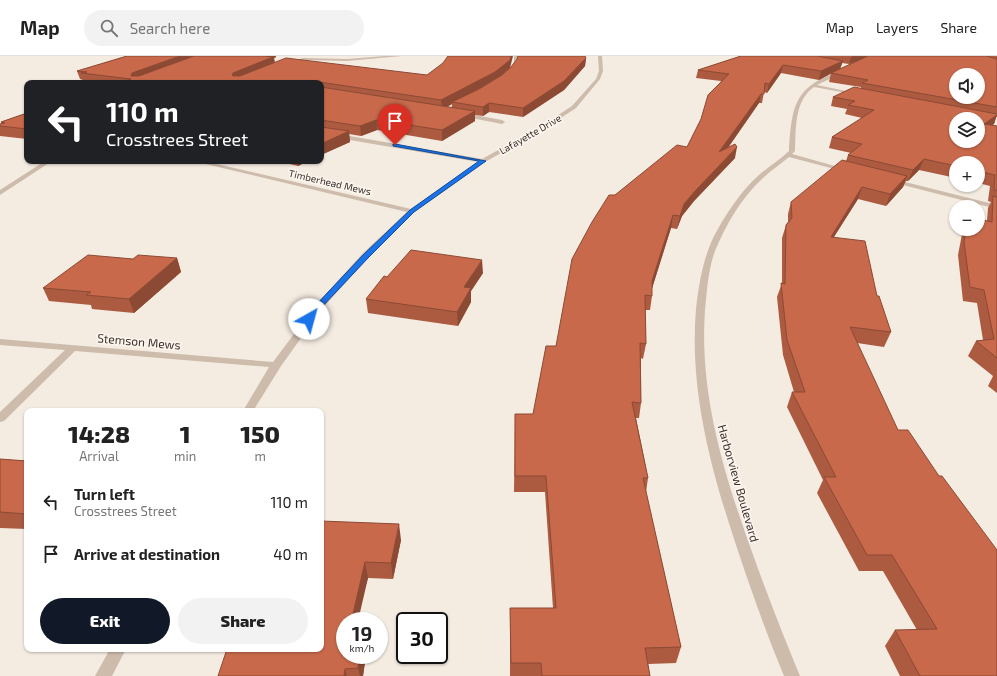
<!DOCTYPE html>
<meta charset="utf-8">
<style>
:root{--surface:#fff;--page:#f2f2f2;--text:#222;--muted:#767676;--line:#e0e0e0;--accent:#111827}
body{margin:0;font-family:"Exo 2",sans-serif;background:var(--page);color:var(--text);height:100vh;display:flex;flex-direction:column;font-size:15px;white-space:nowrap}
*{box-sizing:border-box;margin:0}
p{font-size:13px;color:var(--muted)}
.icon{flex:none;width:22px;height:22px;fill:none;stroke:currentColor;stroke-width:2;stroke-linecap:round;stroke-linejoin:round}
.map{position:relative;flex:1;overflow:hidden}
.details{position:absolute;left:24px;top:352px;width:300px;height:244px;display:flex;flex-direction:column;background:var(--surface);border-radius:8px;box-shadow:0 1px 3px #0004}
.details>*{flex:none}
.hud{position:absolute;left:24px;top:24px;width:300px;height:84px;border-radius:8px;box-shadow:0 1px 3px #0004;background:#202124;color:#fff;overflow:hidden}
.controls{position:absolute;left:949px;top:12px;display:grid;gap:8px}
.controls a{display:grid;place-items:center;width:36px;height:36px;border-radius:50%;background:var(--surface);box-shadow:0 1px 3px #0004;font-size:20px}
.speed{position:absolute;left:336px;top:556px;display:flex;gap:8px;font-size:20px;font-weight:700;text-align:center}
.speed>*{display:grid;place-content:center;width:52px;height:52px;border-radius:50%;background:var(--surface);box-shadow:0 1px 3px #0004;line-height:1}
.speed small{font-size:10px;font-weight:400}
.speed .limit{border:2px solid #111;border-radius:6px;background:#fff;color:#111}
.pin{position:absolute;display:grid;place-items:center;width:34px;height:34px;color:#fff;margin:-41px -17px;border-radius:50% 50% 50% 0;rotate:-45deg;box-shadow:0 0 4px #0007}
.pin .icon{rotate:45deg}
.me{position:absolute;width:44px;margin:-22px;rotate:38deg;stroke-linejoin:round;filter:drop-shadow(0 0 3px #0008)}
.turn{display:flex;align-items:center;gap:14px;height:84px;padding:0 16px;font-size:18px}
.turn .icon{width:52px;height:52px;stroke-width:2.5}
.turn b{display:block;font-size:28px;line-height:34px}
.eta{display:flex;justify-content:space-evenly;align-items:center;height:68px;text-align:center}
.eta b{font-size:24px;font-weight:800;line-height:28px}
.button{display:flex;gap:8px;margin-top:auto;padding:8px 16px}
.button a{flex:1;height:46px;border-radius:24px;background:var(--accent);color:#fff;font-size:16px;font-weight:800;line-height:46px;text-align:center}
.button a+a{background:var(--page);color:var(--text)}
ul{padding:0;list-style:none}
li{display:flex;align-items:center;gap:12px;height:52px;padding:0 16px}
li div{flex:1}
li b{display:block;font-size:15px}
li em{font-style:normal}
header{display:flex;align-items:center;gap:24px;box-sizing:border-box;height:56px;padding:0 20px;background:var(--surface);border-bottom:1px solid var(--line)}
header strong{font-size:19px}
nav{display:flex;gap:22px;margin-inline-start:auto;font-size:14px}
.search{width:280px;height:36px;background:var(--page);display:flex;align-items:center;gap:10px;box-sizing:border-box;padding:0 14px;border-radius:22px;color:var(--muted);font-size:15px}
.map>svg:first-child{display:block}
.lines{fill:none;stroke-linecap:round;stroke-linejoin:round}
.minor{fill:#cdbbac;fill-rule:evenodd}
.wall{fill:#ac5a40;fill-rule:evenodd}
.shaded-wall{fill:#8c4a34}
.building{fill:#c8694b;stroke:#8c4a34;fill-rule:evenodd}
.route{fill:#1a73e8;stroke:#114b97}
.labels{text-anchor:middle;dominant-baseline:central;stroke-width:3.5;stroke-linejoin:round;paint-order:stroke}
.far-street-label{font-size:10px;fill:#3b302b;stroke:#fbf5ee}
.street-label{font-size:12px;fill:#3b302b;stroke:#fbf5ee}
</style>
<header>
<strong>Map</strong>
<div class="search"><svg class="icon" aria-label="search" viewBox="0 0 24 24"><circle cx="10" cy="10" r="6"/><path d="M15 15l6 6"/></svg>Search here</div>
<nav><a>Map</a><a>Layers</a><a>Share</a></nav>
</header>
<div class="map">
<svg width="997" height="620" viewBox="0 0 997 620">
<rect width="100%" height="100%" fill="#f4ebe1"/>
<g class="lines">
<!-- minor -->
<path class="minor" d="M385 0H402L347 5 303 4 288 8 286 7 303 2 347 3Z
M514 0H518V7L511 17H509L514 7Z
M598 0H602L603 15 600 23 576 52 547 71 485 106 414 156 368 202 321 254 281 310 253 355H243L269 311 75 295 4 365 0 366V356L65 294 0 289V283L273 306 315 250 362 198 407 156 193 105H204L411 153 478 106 321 79V75L482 103 543 69 572 50 596 23 599 15Z
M841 15 842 17 817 29 860 38 858 39 814 31C794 45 796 73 795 95L792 98 849 114 846 116 789 101C781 108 771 114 763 122 742 141 726 168 715 195 708 214 707 234 705 254 699 338 724 418 752 496 767 538 783 579 800 620H784C767 579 752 537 738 495 712 417 689 336 696 253 699 227 703 203 714 180 726 158 740 136 759 119 768 111 780 104 789 95 792 50 794 30 841 15Z
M463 57 502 64 505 66 502 68 461 60V58Z
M45 105H52L0 139V134Z
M893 123 997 149V153L891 126V124Z
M110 593H126L112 620H95Z"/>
</g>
<!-- wall -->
<path class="wall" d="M127 0H276V1L274 2 275 7 427 19 510 12 499 21 586 2 585 10 564 34 523 61 489 56 483 60 475 59V65L442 85 377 74 361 80 349 78 350 86 321 99V27H93L84 26 83 24 80 23 77 15ZM452 48V52L447 51Z
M741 0H997V61H996L994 68 992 69 997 70V337L988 330 993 320 968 300 976 285 983 284 977 247 963 245 958 199 963 173H978L987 165 988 152 991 146 988 145 990 130 978 127V107H956V122L919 114 908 125H906L903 131 886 150 858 143 834 181 877 240 891 276 884 291 857 287 997 620H900L885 590 895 574H917L883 515H859L817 437 823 424 787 351 792 336H794L783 299 777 241 782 227V182L786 169 788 166V158L791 146 846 105 848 99 851 97 829 92 832 81 862 62 845 58 847 53 831 50 833 41 861 32V31L829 26 831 17 819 24 781 17 767 37 764 36 762 47H759L728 92 735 102 694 145 682 160 677 173 671 172 652 232V240L650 254H645L646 288 643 303 641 302V347L639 362H636L648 422 646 436 681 591 676 607 648 608 650 620H510V552H553L545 436H514L515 358H533L556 290 615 139 687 91 721 25 696 22 698 14ZM857 5 840 13 842 7 849 8Z
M27 57V83L0 80V68L2 67 1 66Z
M277 105H308L298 110Z
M177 202 181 216 134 257 92 253 91 249 49 245 43 232 133 203Z
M483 217 471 235V246L458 270 368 257 366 243 387 221Z
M0 403 27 405V473L0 472Z
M321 465 401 484 393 523 368 522 345 599H366L363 620H218Z"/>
<!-- shaded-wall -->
<path class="shaded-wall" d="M180 0H224L134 26 131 20 132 17Z
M269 0H276V1L274 2 275 9 233 27 232 19 233 17 270 2Z
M511 0H513L510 12 495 25 455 46H452V48L442 53 441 44Z
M853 0H870L849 8 851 1Z
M586 2 585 10 564 34 523 61V52Z
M843 5 840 13 819 24 821 15Z
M783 9 781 17 767 37 769 28Z
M761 38 759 47 717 107 719 96Z
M489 47V56L483 60V51Z
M475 55V65L442 85V74Z
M997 59 994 68 979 78 984 68Z
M376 64 377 74 361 80 360 70Z
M349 75 350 86 321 99V88Z
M737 91 735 102 694 145 682 160 677 173 680 160 684 148 696 134Z
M924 103 919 114 908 125 913 114Z
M297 105H308L298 110Z
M907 120 903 131 886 150 890 138Z
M862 131 858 143 826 193 831 181Z
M673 159 671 172 650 239 652 225Z
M177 202 181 216 134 257 129 243Z
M482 204 483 217 471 235V246L458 270 457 256 464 231Z
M399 468 401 484 393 523 391 507Z
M365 506 368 522 358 565 352 562Z
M360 599H366L363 620H360L358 612Z
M345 613 347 620H344Z"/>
<!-- building -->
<path class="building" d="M127 0H180L132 17 131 20H139L194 0H264L273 1 233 17 232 19 233 20H240L286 2 427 19 443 7 448 0H511L510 4 495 16 441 44 319 26V27H119L131 23 81 17 87 16 77 15Z
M518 0H585L586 2 564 25 523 52 489 47 483 51 452 46 479 33 502 19 511 11 517 3Z
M741 0H817L843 5 821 15 783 9 769 28 765 27 764 38H761L719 96 735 88 737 91 696 134 684 148 680 160 673 159 652 225V240L645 239 646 288 640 287 641 347 632 346 648 422H643L681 591 645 592 650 620H542L541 607H511L510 552H556L546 420H515V358H533L546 290H556L572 203 592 166 609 139H615L677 89 687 91 701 63 708 39 729 18 698 14Z
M868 0H986L997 3V51L862 27 868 24 831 17ZM956 19H978V41H956Z
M321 31 475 55 442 74 376 64 360 70 321 64Z
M854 31 997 58V59L984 68 997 70V134H994L995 119 978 115V107H956V110L924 103 913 114 848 99 862 88 832 81 874 54 848 49 855 45 833 41ZM956 63H978V85H956Z
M27 57V73L0 70V68L5 67 1 66Z
M321 71 349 75 321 88Z
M842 104 907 120 890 138 862 131 831 181 865 185 877 240H879L891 276 850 271 898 374H908L939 420H942L997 494V620H920L895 574 937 573 892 499H867L824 421H836L792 336H805L787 284 781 227 785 228 786 169 792 162 791 146Z
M993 140 997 141V302L976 285 994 283 984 234 970 231 964 186 966 173H978V163L992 166Z
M411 194 482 204 464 231 471 232 457 256 366 243 384 220 387 221Z
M88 199 133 203 138 199 177 202 129 243 86 239 91 236 43 232Z
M0 403 27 405V458L0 456Z
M321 465 399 468 391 507 365 506 352 562H366V565H345V599H360L358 612 345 613 344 620H218L227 593H321Z"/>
<!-- route -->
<path class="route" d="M395 88 486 105 414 156 368 202 320 253 312 265H306L305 263 315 250 363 199 410 154 479 105 393 90V88Z"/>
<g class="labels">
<!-- far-street labels -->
<g class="far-street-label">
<text transform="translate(530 78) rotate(-30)">Lafayette Drive</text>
<text transform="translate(330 126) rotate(13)">Timberhead Mews</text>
</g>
<!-- street labels -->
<g class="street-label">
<text transform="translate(139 285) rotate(5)">Stemson Mews</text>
<text transform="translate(739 427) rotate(74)">Harborview Boulevard</text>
</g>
</g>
</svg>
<div class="controls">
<a><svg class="icon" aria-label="sound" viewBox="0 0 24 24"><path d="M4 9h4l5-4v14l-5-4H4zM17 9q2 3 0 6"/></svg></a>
<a><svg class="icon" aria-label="layers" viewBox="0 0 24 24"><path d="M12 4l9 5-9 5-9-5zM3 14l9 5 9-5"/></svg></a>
<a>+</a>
<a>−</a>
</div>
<div class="speed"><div>19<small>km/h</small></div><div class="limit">30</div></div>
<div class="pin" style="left:395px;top:89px;background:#d93025"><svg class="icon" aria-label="arrive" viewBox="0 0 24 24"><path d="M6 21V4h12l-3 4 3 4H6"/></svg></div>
<svg class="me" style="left:309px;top:263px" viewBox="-20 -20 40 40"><circle r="19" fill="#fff"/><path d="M0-13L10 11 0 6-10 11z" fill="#1a73e8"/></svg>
<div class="hud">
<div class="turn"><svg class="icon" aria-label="left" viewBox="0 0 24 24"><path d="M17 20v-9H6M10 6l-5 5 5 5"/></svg><div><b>110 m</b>Crosstrees Street</div></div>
</div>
<section class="details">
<div class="eta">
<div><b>14:28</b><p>Arrival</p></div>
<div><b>1</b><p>min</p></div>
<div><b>150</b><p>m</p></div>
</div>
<ul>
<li><svg class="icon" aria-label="left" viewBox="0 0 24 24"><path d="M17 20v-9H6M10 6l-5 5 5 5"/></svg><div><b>Turn left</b><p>Crosstrees Street</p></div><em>110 m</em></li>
<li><svg class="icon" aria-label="arrive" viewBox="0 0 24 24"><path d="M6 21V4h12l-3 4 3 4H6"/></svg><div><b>Arrive at destination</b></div><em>40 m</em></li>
</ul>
<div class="button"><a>Exit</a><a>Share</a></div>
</section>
</div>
